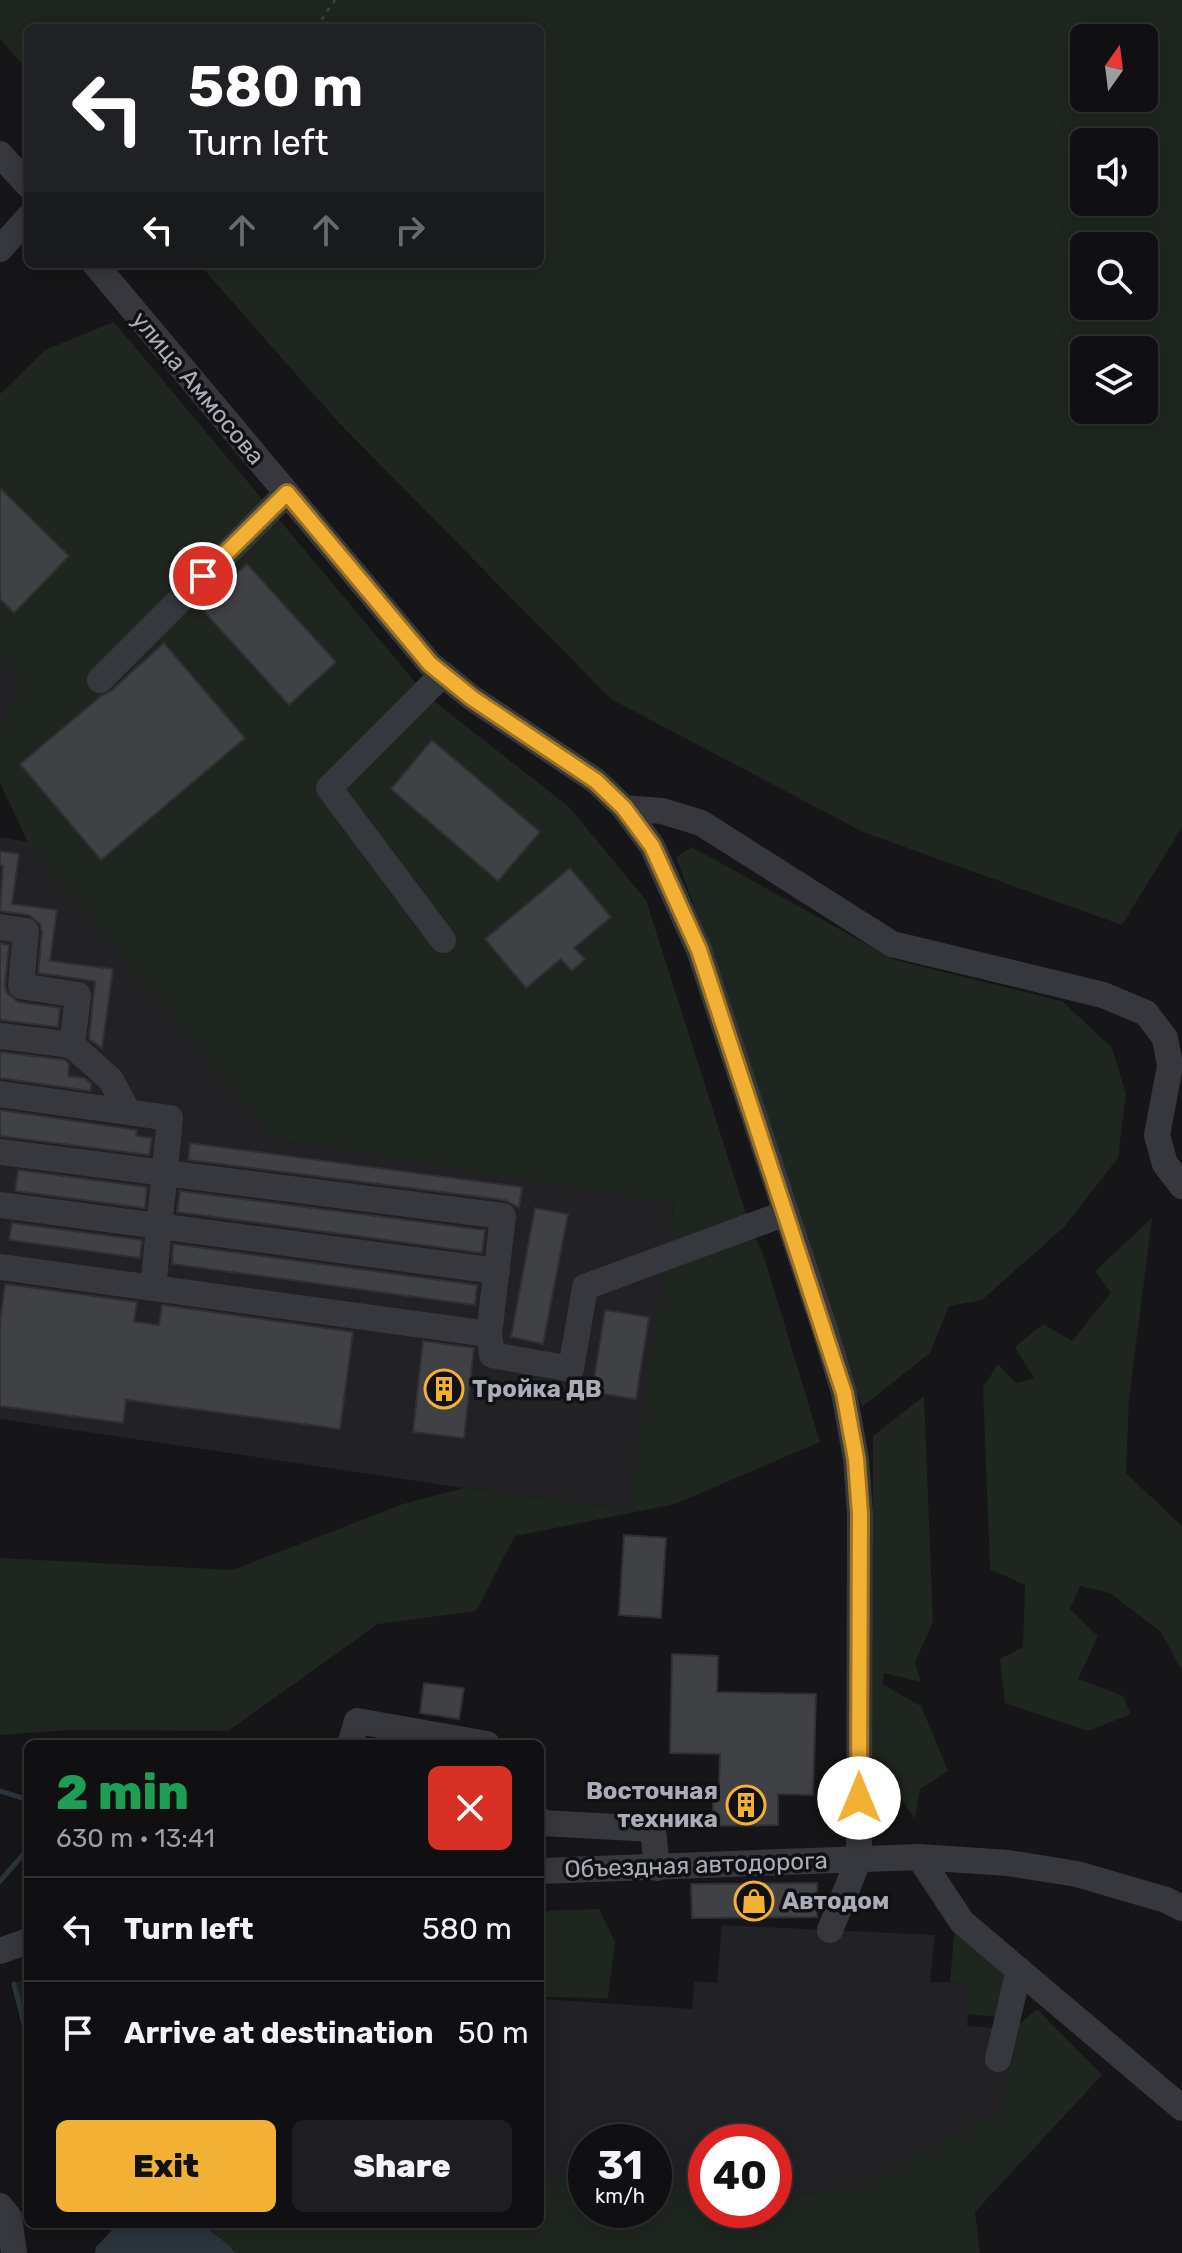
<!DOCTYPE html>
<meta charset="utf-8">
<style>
:root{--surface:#101012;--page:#1e1e20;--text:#f1f3f6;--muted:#9c9d9f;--line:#303032;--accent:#f2b134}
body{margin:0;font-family:Rubik,sans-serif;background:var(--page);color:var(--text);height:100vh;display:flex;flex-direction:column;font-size:30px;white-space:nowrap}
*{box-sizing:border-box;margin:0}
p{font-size:26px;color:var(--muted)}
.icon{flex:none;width:44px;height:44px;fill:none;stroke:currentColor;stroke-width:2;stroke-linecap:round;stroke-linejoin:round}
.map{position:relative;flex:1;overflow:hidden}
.drawer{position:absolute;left:24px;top:1740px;width:520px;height:488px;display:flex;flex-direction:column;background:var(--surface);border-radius:12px;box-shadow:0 4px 20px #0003,0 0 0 2px var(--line)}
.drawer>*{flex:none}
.guide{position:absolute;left:24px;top:24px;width:520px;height:244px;border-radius:12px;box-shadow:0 4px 20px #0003,0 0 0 2px var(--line);background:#202124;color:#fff;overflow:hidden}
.needle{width:52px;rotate:14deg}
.tools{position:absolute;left:1070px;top:24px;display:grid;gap:16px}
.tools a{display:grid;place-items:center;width:88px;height:88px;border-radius:12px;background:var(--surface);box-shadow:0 4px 20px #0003,0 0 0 2px var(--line);font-size:40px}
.speed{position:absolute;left:568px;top:2124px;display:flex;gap:16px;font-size:40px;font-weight:700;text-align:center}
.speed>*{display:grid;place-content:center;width:104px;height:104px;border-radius:50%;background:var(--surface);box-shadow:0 4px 20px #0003,0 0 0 2px var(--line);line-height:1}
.speed small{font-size:20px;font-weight:400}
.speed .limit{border:12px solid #d22;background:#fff;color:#111}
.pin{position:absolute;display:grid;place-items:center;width:68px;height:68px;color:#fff;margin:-34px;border:4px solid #fff;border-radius:50%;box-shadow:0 2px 8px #0007}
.me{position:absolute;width:88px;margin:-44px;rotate:0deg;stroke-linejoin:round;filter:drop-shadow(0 0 6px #0008)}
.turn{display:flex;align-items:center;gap:28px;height:168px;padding:0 32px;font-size:36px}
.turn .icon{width:104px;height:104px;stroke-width:2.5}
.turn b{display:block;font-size:56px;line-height:68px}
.lanes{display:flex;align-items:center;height:76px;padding:0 32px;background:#0003;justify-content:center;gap:40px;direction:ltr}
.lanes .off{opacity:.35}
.round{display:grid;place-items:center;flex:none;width:84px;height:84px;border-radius:12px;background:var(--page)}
.summary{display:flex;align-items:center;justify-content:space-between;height:136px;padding:0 32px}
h1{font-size:48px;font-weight:800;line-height:60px;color:#1e9e55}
.button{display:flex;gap:16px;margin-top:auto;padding:16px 32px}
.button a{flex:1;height:92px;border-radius:12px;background:var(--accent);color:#111;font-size:32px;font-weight:800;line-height:92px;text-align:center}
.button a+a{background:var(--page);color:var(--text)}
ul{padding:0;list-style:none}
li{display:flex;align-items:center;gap:24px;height:104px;padding:0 32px;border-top:2px solid var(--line)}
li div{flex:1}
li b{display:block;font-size:30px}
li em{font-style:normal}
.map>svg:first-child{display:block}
.built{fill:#222225}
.green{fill:#1e261f;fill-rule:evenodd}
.water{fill:#2c353c}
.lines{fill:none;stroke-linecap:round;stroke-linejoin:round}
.stream{stroke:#2c353c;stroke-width:5}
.building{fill:#404145;stroke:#303034;stroke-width:2}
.path{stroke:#3d3f44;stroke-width:3;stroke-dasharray:4 6;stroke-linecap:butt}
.minor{stroke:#37383d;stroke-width:26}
.route-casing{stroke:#9d7322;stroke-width:20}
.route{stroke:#f2b134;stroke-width:14}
.labels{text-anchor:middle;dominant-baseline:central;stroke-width:7;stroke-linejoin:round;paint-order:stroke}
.street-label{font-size:24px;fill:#a8adb8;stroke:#111113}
.poi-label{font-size:24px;font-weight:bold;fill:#a8adb8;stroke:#111113;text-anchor:start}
</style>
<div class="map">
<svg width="1182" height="2253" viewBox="0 0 1182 2253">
<rect width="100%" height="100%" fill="#161618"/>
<!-- built -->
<path class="built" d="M0 657 25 682 0 733Z
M0 837 28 842 274 1139 674 1202 631 1510 464 1488 0 1419Z
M722 1925 935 1935 930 1982 972 1983 967 2026 1013 2029 1004 2111 854 2190 774 2197V2142H706V2191L654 2187V2142H586V2182L540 2178V1999L692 2009 694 1981 717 1983Z"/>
<!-- green -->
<path class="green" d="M0 0H1182V827L1122 925 863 832 611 699 340 424 199 264H540V28H28V71L0 39ZM1144 38V98H1084V38ZM1144 142V202H1084V142ZM1144 246V306H1084V246ZM1144 350V410H1084V350Z
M114 322 425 694 569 807 646 900 747 1217 764 1257 820 1442 675 1504 515 1536 476 1611 378 1624 228 1731 70 1730 0 1735V1558L233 1570 403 1504 464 1488 630 1510 674 1203 274 1139 28 842 0 783V733L25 682 0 657V394L45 350Z
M692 847 895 960 1062 1001 1112 1048 1126 1094 1118 1158 1064 1227 982 1300 949 1306 930 1353 862 1407 722 982 676 857Z
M1152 1218 1129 1399 1126 1473 1182 1526V1671L1161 1632 1110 1593 1080 1586 1070 1609 1098 1636 1078 1679 1123 1696 1131 1714 1088 1731 1005 1703 1000 1659 1023 1647 1025 1585 990 1569 983 1387 998 1364 1016 1383 1034 1378 1015 1347 1043 1324 1072 1341 1111 1293 1095 1271Z
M924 1396 933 1622 915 1662 921 1682 884 1673 882 1684 921 1706 948 1771 920 1789 915 1819 872 1756 873 1436Z
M599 1909 615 1942 608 1998 540 1997V1911Z
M962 1922 1019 1970 1008 2018 968 2014 972 1984 950 1982 954 1936Z
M28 1977V2026L24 2024 14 1984Z
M1037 2009 1102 2075 975 2212 980 2253H235L230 2246 201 2224H540V2178L586 2182V2210H654V2187L706 2191V2210H774V2197L854 2190 1003 2111 1013 2029Z"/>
<!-- water -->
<path class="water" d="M118 2224H201L230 2246 235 2253H95L96 2247Z"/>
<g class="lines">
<!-- stream -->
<path class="stream" d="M0 1791 25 1799 28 1805
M0 1881 28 1849
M14 1984 24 2024 28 2026"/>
</g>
<!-- building -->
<path class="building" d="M0 488 69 556 14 613 0 599Z
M247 564 336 662 289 705 200 607Z
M164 643 245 738 101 860 20 764 101 696 111 691Z
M432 740 540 832 498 881 391 789Z
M0 851 19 854 12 904 57 910 50 961 113 969 102 1048 89 1039 95 981 38 973 42 932 40 924 29 915 0 911 3 866 0 865Z
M570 868 611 917 574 948 585 959 572 971 561 959 526 988 485 939Z
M0 943 9 945 5 985 7 993 18 1002 60 1008 58 1027 0 1020Z
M0 1052 65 1060 69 1064 68 1076 85 1078 91 1084V1091L0 1078Z
M0 1110 137 1130 136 1136 152 1138 149 1155 0 1136Z
M190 1143 522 1187 519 1208 505 1200 188 1160Z
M18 1170 147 1187 145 1208 15 1191Z
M180 1191 485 1230 482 1253 177 1212Z
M535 1208 568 1214 543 1344 511 1337Z
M12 1223 142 1240 140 1258 9 1240Z
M173 1244 477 1285 475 1305 172 1264Z
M5 1284 137 1302 134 1322 159 1325 162 1305 353 1332 340 1429 126 1400 123 1423 0 1406V1323Z
M605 1310 649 1317 636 1399 592 1392Z
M423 1341 474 1348 464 1438 413 1432Z
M624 1535 666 1538 661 1618 619 1615Z
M672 1654 718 1656 717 1692 816 1694 813 1795 778 1794V1825L713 1826V1785H719L720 1754 670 1753Z
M424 1683 464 1688 459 1719 420 1713Z
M817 1883V1917L692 1918 691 1884Z"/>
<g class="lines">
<!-- path -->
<path class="path" d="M316 28 335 0"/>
<!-- minor -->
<path class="minor" d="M0 154 28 185
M0 249 28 218
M95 264 430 664 472 698 596 781 624 808 652 846 699 950 825 1330 844 1393 856 1459 860 1514 859 1859 830 1930
M443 674 329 788 443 940
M100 680 287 493
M624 808 662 811 701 823 892 944 1103 995 1146 1013 1165 1038 1170 1066 1157 1135 1165 1164 1182 1186
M0 927 26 931 21 986 78 995 72 1045 111 1080 128 1112
M0 1036 72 1045
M0 1094 170 1118 153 1288
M0 1152 503 1216 489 1334 0 1267
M0 1205 497 1271
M489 1334 492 1355 571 1369 585 1287 786 1213
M350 1744 357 1721 487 1744
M540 1820 542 1823 653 1829 657 1868
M919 1857 962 1922 1182 2108
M540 1871 919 1857 1008 1863 1077 1874 1166 1900 1182 1908
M0 1951 28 1941
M998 2059 1019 1970
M0 2206 9 2217 14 2253"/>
</g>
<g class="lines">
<!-- route casing -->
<g class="route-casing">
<path id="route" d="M203 576 287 493 430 664 472 698 596 781 624 808 652 846 699 950 844 1393 856 1459 860 1514 859 1798"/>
</g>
<!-- route -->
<use href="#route" class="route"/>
</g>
<!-- icons -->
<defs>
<g id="building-ring" transform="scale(2)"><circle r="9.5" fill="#111113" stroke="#f2b134" stroke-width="1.5"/><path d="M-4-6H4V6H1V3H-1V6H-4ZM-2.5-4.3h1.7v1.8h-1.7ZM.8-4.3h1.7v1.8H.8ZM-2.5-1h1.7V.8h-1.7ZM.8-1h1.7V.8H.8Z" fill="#f2b134"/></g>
<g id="shop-ring" transform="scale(2)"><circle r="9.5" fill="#111113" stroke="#f2b134" stroke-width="1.5"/><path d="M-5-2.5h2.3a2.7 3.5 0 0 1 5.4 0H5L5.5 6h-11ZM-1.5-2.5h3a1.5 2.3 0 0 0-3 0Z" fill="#f2b134"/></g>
</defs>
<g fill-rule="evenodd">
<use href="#building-ring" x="444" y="1389"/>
<use href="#building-ring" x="746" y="1805"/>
<use href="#shop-ring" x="754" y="1901"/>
</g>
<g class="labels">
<!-- street labels -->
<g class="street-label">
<text transform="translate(198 388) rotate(50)">улица Аммосова</text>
<text transform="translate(696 1865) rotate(-2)">Объездная автодорога</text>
</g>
<!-- poi labels -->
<g class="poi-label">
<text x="472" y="1389">Тройка ДВ</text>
<text x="718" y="1791" text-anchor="end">Восточная<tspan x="718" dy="28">техника</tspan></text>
<text x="782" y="1901">Автодом</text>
</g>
</g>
</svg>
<div class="tools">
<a><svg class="needle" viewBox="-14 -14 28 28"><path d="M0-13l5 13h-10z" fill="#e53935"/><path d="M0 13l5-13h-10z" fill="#9c9d9f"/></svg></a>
<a><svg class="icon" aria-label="sound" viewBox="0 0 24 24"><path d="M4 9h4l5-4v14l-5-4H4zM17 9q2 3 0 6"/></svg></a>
<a><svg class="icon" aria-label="search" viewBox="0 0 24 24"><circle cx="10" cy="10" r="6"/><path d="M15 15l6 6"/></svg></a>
<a><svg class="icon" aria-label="layers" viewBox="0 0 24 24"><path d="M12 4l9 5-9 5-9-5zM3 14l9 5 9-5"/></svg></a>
</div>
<div class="speed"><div>31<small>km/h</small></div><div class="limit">40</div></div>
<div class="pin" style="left:203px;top:576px;background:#d93025"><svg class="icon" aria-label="arrive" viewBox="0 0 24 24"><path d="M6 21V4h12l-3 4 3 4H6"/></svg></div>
<svg class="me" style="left:859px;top:1798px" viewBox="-20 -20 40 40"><circle r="19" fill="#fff"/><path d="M0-13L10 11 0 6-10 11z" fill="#f2b134"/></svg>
<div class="guide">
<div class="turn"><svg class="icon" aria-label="left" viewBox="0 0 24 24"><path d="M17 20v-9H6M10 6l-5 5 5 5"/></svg><div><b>580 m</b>Turn left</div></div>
<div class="lanes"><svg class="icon" aria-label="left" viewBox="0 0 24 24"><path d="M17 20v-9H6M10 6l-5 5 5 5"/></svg><svg class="icon off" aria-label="ahead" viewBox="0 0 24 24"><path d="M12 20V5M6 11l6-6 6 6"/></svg><svg class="icon off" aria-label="ahead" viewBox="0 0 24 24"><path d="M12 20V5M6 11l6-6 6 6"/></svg><svg class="icon off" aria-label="right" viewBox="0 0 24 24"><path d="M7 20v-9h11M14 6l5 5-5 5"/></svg></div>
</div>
<section class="drawer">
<div class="summary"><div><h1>2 min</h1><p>630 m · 13:41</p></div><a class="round" style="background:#d93025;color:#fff"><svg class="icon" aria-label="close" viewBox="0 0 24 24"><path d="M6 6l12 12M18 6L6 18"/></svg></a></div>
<ul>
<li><svg class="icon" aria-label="left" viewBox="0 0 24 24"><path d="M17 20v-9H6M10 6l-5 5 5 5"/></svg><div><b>Turn left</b></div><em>580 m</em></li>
<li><svg class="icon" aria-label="arrive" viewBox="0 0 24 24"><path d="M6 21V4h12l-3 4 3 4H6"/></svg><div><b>Arrive at destination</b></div><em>50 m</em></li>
</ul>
<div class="button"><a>Exit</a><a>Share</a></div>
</section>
</div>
